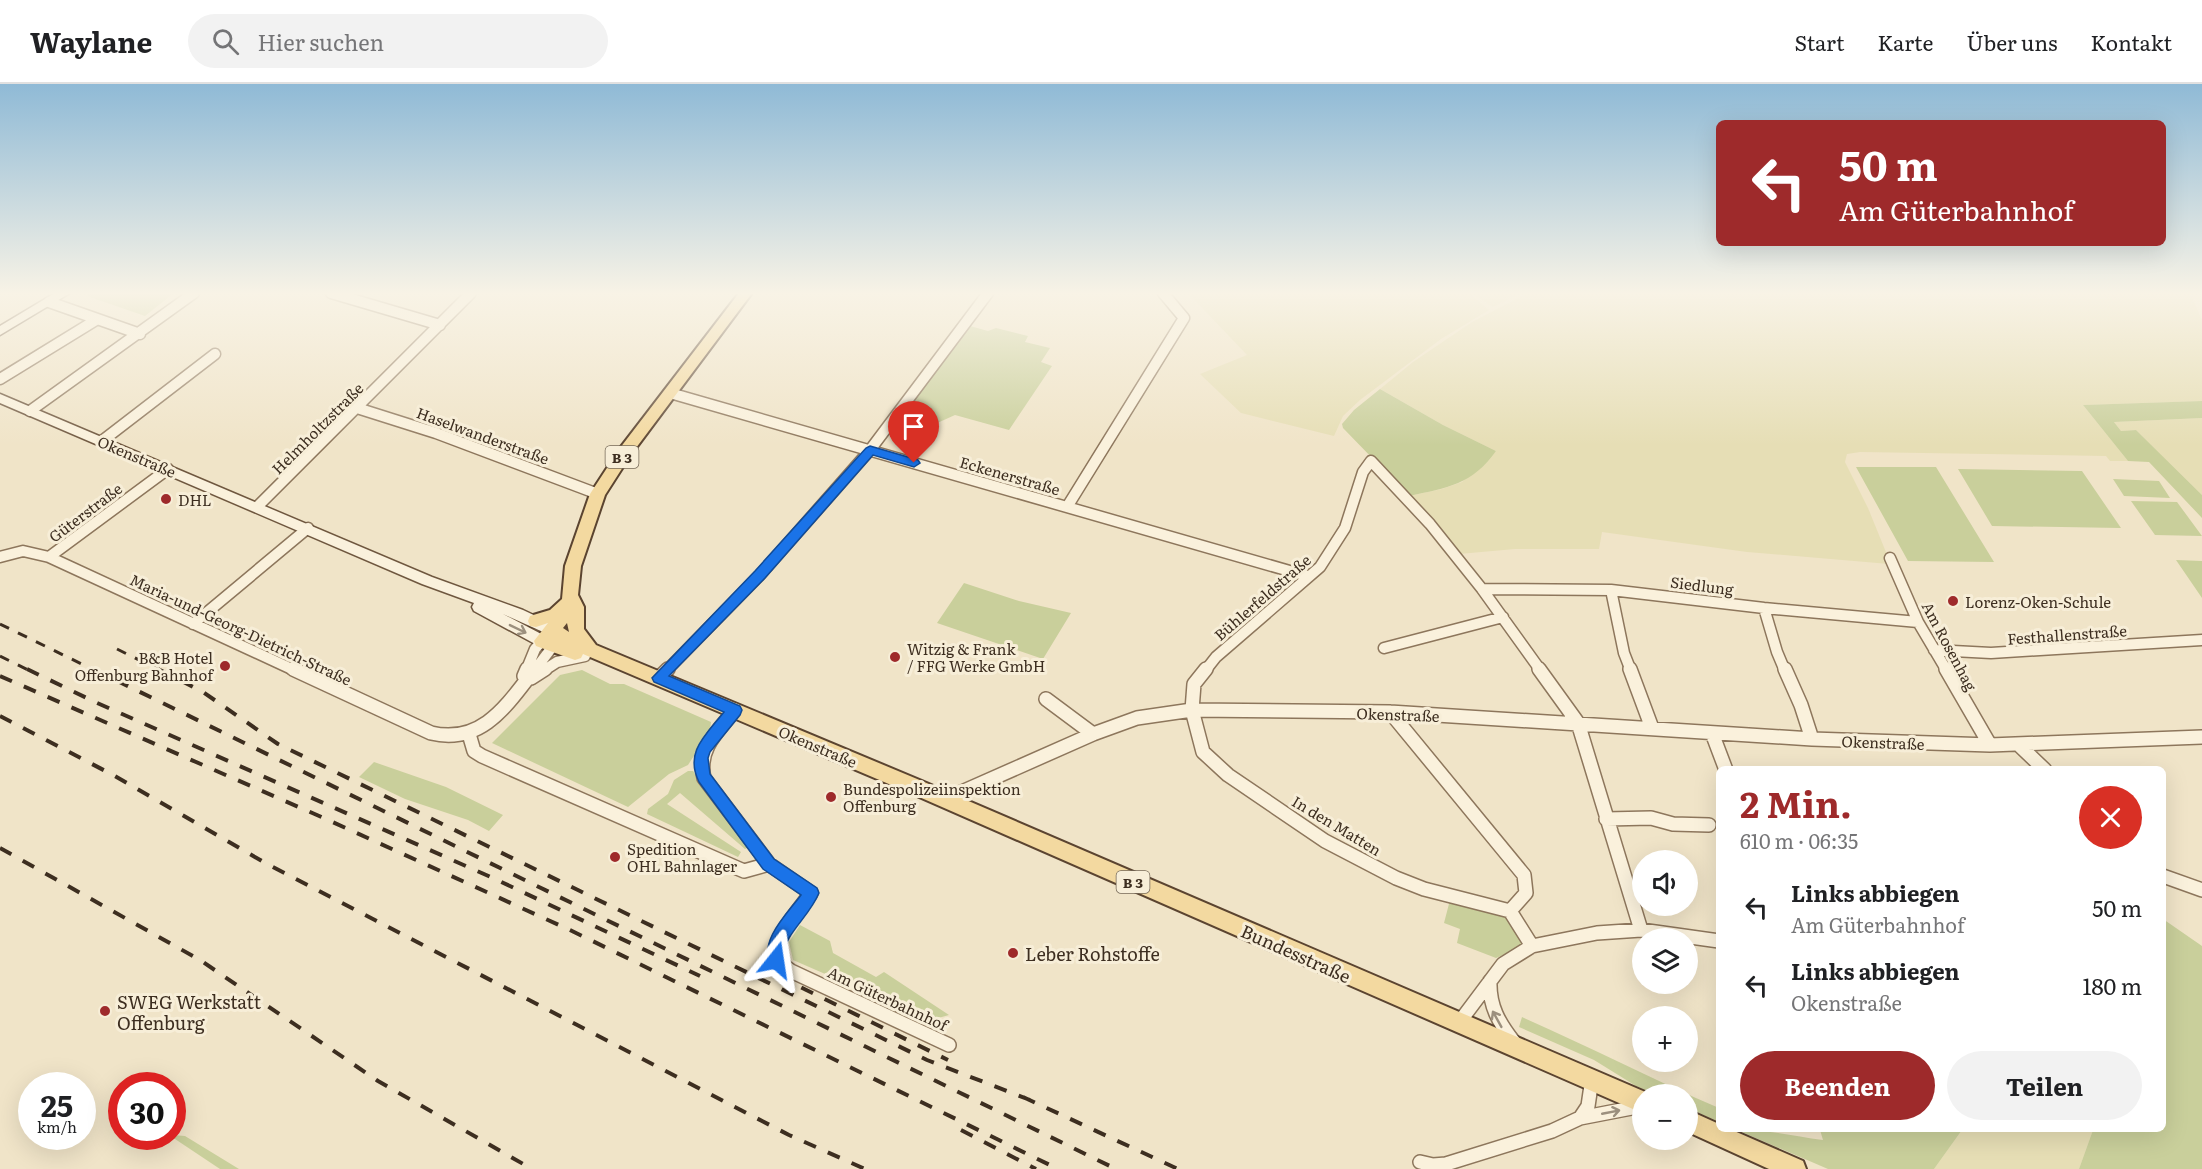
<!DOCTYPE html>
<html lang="de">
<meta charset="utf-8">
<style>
:root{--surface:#fff;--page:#f2f2f2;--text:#202124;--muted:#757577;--line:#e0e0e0;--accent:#9e2a2b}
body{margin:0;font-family:Literata,serif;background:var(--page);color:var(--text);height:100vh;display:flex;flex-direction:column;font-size:22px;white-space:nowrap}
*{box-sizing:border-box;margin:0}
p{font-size:20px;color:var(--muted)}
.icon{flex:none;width:33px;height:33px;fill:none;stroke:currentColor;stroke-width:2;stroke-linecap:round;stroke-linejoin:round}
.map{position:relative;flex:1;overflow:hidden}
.side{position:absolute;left:1716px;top:682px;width:450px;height:366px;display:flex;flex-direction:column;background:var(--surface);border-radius:9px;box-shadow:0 6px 24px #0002}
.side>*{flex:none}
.banner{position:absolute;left:1716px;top:36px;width:450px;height:126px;border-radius:9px;box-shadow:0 6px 24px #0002;background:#9e2a2b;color:#fff;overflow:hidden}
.fabs{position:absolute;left:1632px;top:766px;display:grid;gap:12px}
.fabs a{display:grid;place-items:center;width:66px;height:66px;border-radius:50%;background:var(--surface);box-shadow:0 6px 24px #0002;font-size:30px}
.speed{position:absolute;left:18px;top:988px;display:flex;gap:12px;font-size:30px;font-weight:700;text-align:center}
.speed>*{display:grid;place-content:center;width:78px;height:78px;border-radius:50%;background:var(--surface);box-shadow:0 6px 24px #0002;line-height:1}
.speed small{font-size:15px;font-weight:400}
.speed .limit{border:9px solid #d22;background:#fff;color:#111}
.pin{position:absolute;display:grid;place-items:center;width:51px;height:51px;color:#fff;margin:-62px -26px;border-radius:50% 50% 50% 0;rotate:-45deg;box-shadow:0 0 6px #0007}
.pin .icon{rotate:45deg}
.me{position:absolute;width:66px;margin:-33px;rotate:15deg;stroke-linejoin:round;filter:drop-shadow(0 0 4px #0008)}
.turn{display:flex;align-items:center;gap:21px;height:126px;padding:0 24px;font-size:27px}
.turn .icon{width:78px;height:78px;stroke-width:2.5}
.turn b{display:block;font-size:42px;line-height:51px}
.round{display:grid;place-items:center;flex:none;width:63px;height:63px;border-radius:32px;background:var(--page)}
.summary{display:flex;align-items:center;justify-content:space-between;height:102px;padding:0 24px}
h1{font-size:36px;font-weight:700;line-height:45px;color:var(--accent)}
.cta{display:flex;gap:12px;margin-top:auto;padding:12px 24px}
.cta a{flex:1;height:69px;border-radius:36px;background:var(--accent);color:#fff;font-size:24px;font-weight:700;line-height:69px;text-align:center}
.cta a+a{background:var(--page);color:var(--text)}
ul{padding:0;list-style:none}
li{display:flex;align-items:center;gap:18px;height:78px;padding:0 24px}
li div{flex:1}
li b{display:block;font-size:22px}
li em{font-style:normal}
header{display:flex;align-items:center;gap:36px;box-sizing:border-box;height:84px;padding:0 30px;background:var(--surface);border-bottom:2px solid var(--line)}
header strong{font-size:28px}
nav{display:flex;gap:33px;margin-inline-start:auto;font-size:21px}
.search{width:420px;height:54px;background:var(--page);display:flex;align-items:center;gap:15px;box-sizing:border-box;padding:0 21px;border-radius:33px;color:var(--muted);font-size:22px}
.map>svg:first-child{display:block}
.farmland{fill:#e6deb5}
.green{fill:#c9cf9b}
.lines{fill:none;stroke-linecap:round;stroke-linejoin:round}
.minor-far1-casing{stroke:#8d765c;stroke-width:13}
.minor-casing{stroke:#8d765c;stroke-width:16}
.secondary-casing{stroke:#6f573f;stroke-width:3}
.primary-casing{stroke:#5b4430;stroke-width:4}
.minor-far1{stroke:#faf1dc;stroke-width:10}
.minor{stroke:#faf1dc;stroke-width:13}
.secondary{fill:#faf1dc;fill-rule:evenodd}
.primary{fill:#f3d9a0;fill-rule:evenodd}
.rail-far1{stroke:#3d2e20;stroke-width:3;stroke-dasharray:10 10;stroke-linecap:butt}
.rail{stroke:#3d2e20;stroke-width:4;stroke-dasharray:13 13;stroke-linecap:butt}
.oneway{stroke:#9c907e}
.route{fill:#1a73e8;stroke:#114b97;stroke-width:1.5}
.poi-dot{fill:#9e2a2b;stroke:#f7eed8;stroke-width:2}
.labels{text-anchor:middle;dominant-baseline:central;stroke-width:6;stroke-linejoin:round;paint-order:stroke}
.shield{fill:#f7eed8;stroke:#756857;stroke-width:1.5}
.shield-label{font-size:14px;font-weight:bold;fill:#3d2e20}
.street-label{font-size:15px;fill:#3d2e20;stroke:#f7eed8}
.poi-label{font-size:15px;fill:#3d2e20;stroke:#f7eed8;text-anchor:start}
.near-poi-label{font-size:18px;fill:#3d2e20;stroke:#f7eed8;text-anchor:start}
.near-street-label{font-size:18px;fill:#3d2e20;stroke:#f7eed8}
</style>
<header>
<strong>Waylane</strong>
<div class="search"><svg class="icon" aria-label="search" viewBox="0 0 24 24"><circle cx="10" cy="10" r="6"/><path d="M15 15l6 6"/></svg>Hier suchen</div>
<nav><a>Start</a><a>Karte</a><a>Über uns</a><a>Kontakt</a></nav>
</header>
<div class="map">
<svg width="2202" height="1085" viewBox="0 0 2202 1085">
<rect width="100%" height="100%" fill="#f0e4c8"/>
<!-- farmland -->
<path class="farmland" d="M1188 209H1469L1489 226 1441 255 1360 316 1343 332 1334 352 1241 329 1200 290 1247 271Z
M1472 209H1522L1493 223Z
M1528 209H2190L2202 236V317L2083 321 2128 377H2110L2106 372 1860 368 1847 370 1845 378 1868 424 1890 478 1889 480 1747 468 1602 448 1599 465H1515L1459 470 1409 412 1442 405 1462 398 1496 367 1443 341 1380 305 1413 278 1472 238Z
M2202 334V411L2136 346 2121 347 2114 338Z
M1962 1046H2093L2079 1085H1934Z"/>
<!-- green -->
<path class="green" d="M91 209H174L145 232 87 212Z
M970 242 988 247 996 244 1028 252 1025 258 1050 264 1041 278 1052 282 1009 346 955 331 935 340 923 338 917 345 897 339Z
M1380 305 1443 341 1496 367C1473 400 1447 404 1409 412L1343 344 1342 340 1354 326Z
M2202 317V334L2114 338 2121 347 2136 346 2202 411V434L2149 378 2128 377 2083 321Z
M1856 383H1936L1994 478 1908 477Z
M1958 385 2082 387 2121 444 1992 442Z
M2113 395 2159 397 2170 414 2124 412Z
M2131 417 2177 418 2202 452 2155 451Z
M2176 476 2202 477V514Z
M964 499 1019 517 1071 529 1043 575 937 539Z
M582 586 610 600H624L711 638 710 647 688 681 669 690 628 723 492 659 560 591Z
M374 678 446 703 503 731 489 747 468 736 405 715 359 693Z
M688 687H693L751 762 745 765 680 709 667 720 741 768 738 773 647 730 648 725 668 710 674 696Z
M1450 816 1502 832 1509 830 1527 856 1524 862 1496 874 1457 859 1460 845 1444 839Z
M2163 835 2202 862V1085H2079L2093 1046H2163Z
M800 841 830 857 833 869 876 893 884 888 949 931 931 936 793 876 789 858Z
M1522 933C1588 962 1652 995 1719 1024V1038L1688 1024V1011H1657L1636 1002 1594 976 1519 943Z
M1737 1046C1766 1045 1793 1052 1823 1056L1820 1046H1962L1934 1085H1828Z
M173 1051 185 1052 239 1085H220L172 1053Z"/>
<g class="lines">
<!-- minor-far1 casing -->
<g class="minor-far1-casing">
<path id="minor-far1" d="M331 209 440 241
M49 218 140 250
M0 295 96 236
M670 309 1307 492
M357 324 436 349 598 410
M30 327 194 209
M102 357 215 270
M258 422 471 209
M1067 423 1184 234 1163 209
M0 473 23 467 49 473 296 587
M49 473 168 385
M1890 474 1918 538 1947 587
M1482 505 1611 506 1764 524 1918 538
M1611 506 1624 569 1631 587
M1764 524 1777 568 1785 587
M193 540 308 444
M1384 564 1503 533
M1934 566 1991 569 2202 556
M526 587 535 565 542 557
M534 587 553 562
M543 587 557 578 585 572
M666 587 760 491 870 366 988 209
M1205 587 1216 573 1320 483 1345 444 1363 388 1371 377 1430 440 1482 505 1541 587"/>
</g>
<!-- minor casing -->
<g class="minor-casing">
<path id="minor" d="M293 585 431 649C482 661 507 621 535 585
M1206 585 1194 600 1192 626 1203 668 1228 691 1325 757 1396 794 1424 805 1510 827 1526 809 1524 791 1390 628
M1539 585 1578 639 1641 846
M1630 585 1652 644
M1785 585 1801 621 1812 655
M1946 585 1990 661
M524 592 527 585
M531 594 545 585
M659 594 668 585
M1046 615 1093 650
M735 626C718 647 697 665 704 694L769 780 811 809C796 830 776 849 776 876L791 887 949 961
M1712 649 1726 686
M469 650 474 667 482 672 737 784 744 787 769 780
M2020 662 2045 686
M950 718 955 711 1093 650 1137 634 1192 626 1390 628 1812 655 1990 661 2202 653
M1606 735 1651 734 1673 740 1709 741
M2163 792 2202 806
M1510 827 1532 862
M1490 897C1489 922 1499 939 1514 958
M1458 940 1503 880 1532 862 1597 849 1641 846 1719 857
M1580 1034 1588 1022 1592 995
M1420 1078 1433 1081 1446 1080 1552 1047 1580 1034 1642 1022"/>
</g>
<!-- secondary casing -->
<g class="secondary-casing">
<path id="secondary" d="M55 209H70L0 251V242Z
M0 310 432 493 523 526 557 542 560 546 557 550 552 552 503 530 547 553 550 557 547 561H537L474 527 472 523 474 519 422 500 0 319Z"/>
</g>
<!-- primary casing -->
<g class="primary-casing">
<path id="primary" d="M739 209H752L630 372 605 411 581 482 578 511 584 523V545L596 561 922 697 1650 1010 1642 1011V1029L910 709 583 570 581 574 575 576 536 562 534 557 548 539 536 543 530 542 528 537 530 532 550 526 562 515 565 482 590 410 620 364ZM567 539 569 548 563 544Z
M1688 1026 1719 1040V1046H1732L1803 1077 1806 1085H1769L1688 1048Z"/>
</g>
<!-- minor-far1 -->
<use href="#minor-far1" class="minor-far1"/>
<!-- minor -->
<use href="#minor" class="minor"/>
<!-- secondary -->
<use href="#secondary" class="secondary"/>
<!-- primary -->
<use href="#primary" class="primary"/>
<!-- rail-far1 -->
<path class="rail-far1" d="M0 540 96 587
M117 565 161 587
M0 572 30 587"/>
<!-- rail -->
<path class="rail" d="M27 585 95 618 493 794 700 892
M93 585 1116 1085
M158 585 203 608 278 660 927 976 1030 1016
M0 592 326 735 570 846 1058 1085
M0 632 115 692 267 780 789 1051 865 1085
M0 764 200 876 378 997 532 1085
M778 892 948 976
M1023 1013 1178 1085
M961 1046 1036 1085"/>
</g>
<!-- one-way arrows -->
<defs><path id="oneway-shaft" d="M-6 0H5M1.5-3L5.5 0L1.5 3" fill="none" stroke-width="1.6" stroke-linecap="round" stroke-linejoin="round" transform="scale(1.5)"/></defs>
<g class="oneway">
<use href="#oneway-shaft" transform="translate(518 545) rotate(26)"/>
<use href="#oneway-shaft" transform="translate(1497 935) rotate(-119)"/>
<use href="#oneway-shaft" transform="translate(1611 1028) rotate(-11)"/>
</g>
<!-- sky -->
<linearGradient id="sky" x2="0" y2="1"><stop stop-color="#8fbad6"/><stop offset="0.58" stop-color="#f8f3e6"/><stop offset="1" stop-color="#f8f3e6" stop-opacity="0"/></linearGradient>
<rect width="2202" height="361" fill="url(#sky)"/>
<!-- route -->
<path class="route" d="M870 362 918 376 920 379 914 383 873 371 765 494 669 592 740 622 742 626 740 631 710 668 708 674 710 690 774 775 817 804 819 809C812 826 798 839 789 854 783 864 786 872 782 881L776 884 770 881C759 856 787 830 801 811L763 785 699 698C684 668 706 651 724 628L654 598 652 594 755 487 866 364Z"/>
<!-- markers -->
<g class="poi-dot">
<circle cx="166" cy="415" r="6"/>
<circle cx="1953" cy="517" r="6"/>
<circle cx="895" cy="573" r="6"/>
<circle cx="225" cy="582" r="6"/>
<circle cx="831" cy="713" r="6"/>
<circle cx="615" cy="773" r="6"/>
<circle cx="1013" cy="869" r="6"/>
<circle cx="105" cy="927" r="6"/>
</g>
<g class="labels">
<!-- shield labels -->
<g class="shield">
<rect x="605.5" y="362" width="33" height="22" rx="4.5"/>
<rect x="1116.5" y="787" width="33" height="22" rx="4.5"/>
</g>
<g class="shield-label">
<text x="622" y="373">B 3</text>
<text x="1133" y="798">B 3</text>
</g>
<!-- street labels -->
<g class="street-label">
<text transform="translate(317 344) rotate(-45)">Helmholtzstraße</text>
<text transform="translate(483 351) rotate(20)">Haselwanderstraße</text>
<text transform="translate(137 372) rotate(23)">Okenstraße</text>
<text transform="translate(1010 391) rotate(16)">Eckenerstraße</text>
<text transform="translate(85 428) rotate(-37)">Güterstraße</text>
<text transform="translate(1702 501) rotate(7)">Siedlung</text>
<text transform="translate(1262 513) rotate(-41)">Bühlerfeldstraße</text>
<text transform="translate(241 545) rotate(25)">Maria-und-Georg-Dietrich-Straße</text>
<text transform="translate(2067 550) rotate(-4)">Festhallenstraße</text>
<text transform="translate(1950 562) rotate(62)">Am Rosenhag</text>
<text transform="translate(1398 630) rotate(2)">Okenstraße</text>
<text transform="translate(1883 658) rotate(2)">Okenstraße</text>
<text transform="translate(818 662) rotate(23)">Okenstraße</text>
<text transform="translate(1337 741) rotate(31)">In den Matten</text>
<text transform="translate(888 914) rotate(25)">Am Güterbahnhof</text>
</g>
<!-- poi labels -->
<g class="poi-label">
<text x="178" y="415">DHL</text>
<text x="1965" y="517">Lorenz-Oken-Schule</text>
<text x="907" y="564">Witzig &amp; Frank<tspan x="907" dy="17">/ FFG Werke GmbH</tspan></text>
<text x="213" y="573" text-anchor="end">B&amp;B Hotel<tspan x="213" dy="17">Offenburg Bahnhof</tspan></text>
<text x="843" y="704">Bundespolizeiinspektion<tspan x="843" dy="17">Offenburg</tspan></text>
<text x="627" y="764">Spedition<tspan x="627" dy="17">OHL Bahnlager</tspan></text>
</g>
<!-- near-poi labels -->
<g class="near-poi-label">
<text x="1025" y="869">Leber Rohstoffe</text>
<text x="117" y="917">SWEG Werkstatt<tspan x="117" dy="21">Offenburg</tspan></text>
</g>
<!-- near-street labels -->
<g class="near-street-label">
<text transform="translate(1296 869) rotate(24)">Bundesstraße</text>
</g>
</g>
</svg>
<div class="fabs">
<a><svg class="icon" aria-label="sound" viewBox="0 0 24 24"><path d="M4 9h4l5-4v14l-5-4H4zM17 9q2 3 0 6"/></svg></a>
<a><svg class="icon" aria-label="layers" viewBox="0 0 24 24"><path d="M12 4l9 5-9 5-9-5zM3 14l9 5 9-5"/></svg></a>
<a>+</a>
<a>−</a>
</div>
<div class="speed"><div>25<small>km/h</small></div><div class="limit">30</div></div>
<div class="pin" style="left:914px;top:379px;background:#d93025"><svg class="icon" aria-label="arrive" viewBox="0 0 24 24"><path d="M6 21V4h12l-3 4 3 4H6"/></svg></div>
<svg class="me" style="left:776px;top:876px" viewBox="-20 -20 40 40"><path d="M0-17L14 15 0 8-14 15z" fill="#1a73e8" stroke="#fff" stroke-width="4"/></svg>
<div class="banner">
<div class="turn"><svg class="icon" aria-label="left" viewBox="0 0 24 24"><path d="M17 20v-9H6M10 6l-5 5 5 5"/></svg><div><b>50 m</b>Am Güterbahnhof</div></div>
</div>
<section class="side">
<div class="summary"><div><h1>2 Min.</h1><p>610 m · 06:35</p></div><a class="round" style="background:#d93025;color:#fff"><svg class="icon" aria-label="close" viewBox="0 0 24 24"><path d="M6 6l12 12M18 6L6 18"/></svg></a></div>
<ul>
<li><svg class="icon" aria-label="left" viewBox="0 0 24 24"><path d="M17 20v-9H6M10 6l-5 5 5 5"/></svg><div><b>Links abbiegen</b><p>Am Güterbahnhof</p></div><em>50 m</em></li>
<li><svg class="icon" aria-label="left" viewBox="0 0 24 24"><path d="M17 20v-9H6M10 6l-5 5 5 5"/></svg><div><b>Links abbiegen</b><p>Okenstraße</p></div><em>180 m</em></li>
</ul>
<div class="cta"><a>Beenden</a><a>Teilen</a></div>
</section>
</div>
